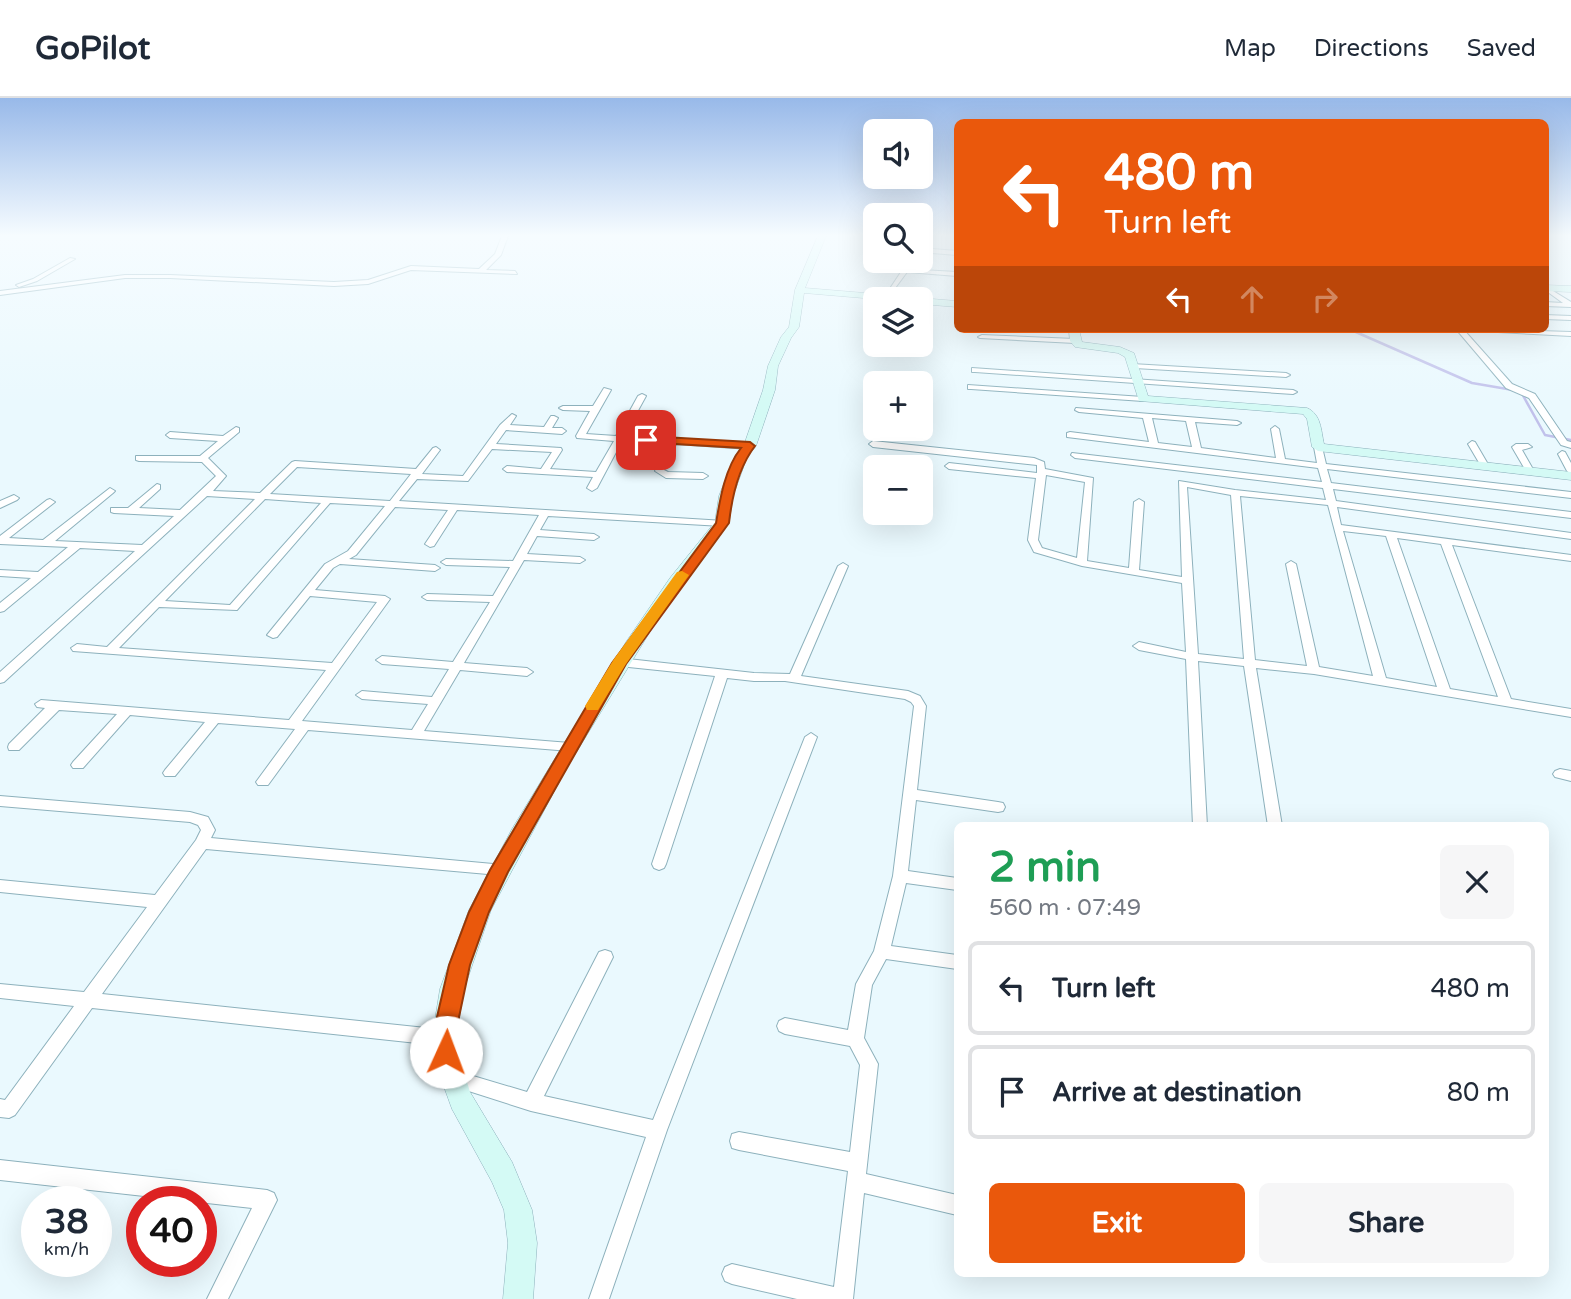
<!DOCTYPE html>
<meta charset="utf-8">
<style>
:root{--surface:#fff;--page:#f6f6f7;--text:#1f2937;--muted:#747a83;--line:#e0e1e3;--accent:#ea580c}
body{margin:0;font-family:"Varela Round",sans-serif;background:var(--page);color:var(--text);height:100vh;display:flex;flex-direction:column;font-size:26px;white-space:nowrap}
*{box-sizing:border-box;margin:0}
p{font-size:23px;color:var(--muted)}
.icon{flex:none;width:38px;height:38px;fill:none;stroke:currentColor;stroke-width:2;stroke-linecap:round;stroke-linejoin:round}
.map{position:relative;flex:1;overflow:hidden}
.drawer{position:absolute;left:954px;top:724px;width:595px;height:455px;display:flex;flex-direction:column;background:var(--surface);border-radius:10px;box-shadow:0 7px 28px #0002}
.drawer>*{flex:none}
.hud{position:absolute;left:954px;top:21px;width:595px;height:214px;border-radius:10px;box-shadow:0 7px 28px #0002;background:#ea580c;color:#fff;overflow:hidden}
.controls{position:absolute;left:863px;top:21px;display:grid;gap:14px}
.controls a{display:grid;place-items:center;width:70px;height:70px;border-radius:10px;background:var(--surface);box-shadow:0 7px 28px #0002;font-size:35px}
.speed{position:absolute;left:21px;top:1088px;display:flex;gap:14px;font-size:35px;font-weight:700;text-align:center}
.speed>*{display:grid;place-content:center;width:91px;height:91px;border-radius:50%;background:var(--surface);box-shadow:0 7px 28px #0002;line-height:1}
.speed small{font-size:18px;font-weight:400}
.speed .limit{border:10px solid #d22;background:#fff;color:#111}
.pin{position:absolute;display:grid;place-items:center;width:60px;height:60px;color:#fff;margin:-30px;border-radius:14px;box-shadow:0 4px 10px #0006}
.me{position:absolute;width:77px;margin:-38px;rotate:2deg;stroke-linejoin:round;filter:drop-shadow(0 0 5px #0008)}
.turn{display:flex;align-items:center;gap:24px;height:147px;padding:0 35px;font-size:32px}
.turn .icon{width:91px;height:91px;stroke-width:2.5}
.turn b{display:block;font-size:49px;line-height:60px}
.lanes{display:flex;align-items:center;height:66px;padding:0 35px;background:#0003;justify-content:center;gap:35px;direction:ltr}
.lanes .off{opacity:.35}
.round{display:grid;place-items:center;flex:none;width:74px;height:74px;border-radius:10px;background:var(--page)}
.overview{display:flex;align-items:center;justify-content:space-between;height:119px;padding:0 35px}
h1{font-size:42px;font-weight:800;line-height:52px;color:#1e9e55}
.primary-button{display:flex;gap:14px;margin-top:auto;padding:14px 35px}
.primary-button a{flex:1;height:80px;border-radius:10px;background:var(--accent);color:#fff;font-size:28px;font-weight:800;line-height:80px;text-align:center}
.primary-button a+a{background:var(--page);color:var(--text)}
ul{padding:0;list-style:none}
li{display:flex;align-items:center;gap:21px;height:94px;margin:0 14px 10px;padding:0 21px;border:4px solid var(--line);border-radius:10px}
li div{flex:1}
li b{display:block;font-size:26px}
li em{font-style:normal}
header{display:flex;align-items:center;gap:42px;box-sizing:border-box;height:98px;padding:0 35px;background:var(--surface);border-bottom:2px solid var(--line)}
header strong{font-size:33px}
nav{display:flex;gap:38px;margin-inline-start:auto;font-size:24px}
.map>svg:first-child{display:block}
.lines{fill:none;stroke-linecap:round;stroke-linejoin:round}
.stream{stroke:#c1c1eb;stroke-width:2.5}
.street-casing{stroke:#8db1bc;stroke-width:2}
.secondary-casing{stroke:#8db1bc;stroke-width:1}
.street{fill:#fff;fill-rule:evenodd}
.secondary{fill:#d4faf5;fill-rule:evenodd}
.route{fill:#ea580c;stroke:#983908;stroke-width:2}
.slow{fill:#f59e0b}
</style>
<header>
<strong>GoPilot</strong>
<nav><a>Map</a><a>Directions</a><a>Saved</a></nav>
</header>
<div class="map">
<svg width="1571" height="1201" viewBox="0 0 1571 1201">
<rect width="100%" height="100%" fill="#eaf9fe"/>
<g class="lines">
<!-- stream -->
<path class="stream" d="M1349 231 1472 285 1513 292
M1521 294 1545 337 1571 342"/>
<!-- street casing -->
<g class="street-casing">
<path id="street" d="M502 138H508L501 157 486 172 515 173 517 176 411 172 368 186 334 188 170 180H125L0 197V193L125 177H170L334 184 368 182 411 168 479 171 495 156Z
M920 150 957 153V157L920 154Z
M70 160 75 161 37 183 19 189 16 187 33 181Z
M903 171 957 174V178L907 174 887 201H883Z
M1545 188 1571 204V209L1545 208V204L1563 205 1545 192Z
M1545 217 1571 218V222L1545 221Z
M1456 231H1463L1512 286 1535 296 1567 343 1571 344V350L1561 347 1529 300 1506 290Z
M1476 231 1571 234V238L1479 233Z
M982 237 1075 241 1079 243 1075 245 980 240 978 239Z
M1132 266 1286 275 1290 277 1286 279 1135 270H1132Z
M972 270 1293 292 1297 294 1293 296 975 274H972Z
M968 287 1143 299 1147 301 1143 303 971 291H968Z
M604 290 611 292 586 336 616 338 638 298 642 296 646 298 624 338 750 345 754 348 750 351 676 346 664 372 668 374 703 375 708 378 703 381 666 380 655 373 667 346 622 343 597 390 592 393 587 390 593 379 507 374 503 371 507 368 541 371 552 354 492 351 468 383 417 381 399 403 725 423 727 425 722 428 548 418 540 432 594 436 599 439 594 442 537 438 527 456 580 459 585 462 580 465 524 462 464 565 527 570 533 574 527 578 460 572 424 633 570 645 576 649 575 652 570 653 308 632 268 687H258L256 684 295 631 218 625 175 678H165L163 675 165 672 205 624 130 617 83 670H73L71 667 73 664 117 616 59 612 19 652H9L8 649 9 646 45 610 37 609 35 606 41 602 289 622 326 572 73 553 71 550 77 546 107 549 255 401 207 398 4 584 0 585V574L135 453 80 450 4 513 0 514V505L31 480 0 478V472L38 474 68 449 0 446V438L47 402 50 401 55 404 9 440 43 442 110 390 115 393 113 395 55 443 142 447 174 418 114 415 111 414V410H128L157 386 160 387V391L139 410 180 412 216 378 202 364 139 363 136 362V358H200L218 343 170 340 166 337 170 334 223 338 236 329 239 330V334L208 360 226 378 213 393 260 395 292 364 295 363 416 371 433 350 436 349 440 352 422 376 463 378 500 327 512 316 516 318 510 327 544 329 551 318H554L558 320 552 330H562L566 333 562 336 506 332 496 346 561 350 562 352 550 371 596 374 614 343 577 340 576 338 590 313 563 312 559 310 563 308H593ZM297 369 411 376 390 403 270 396ZM265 401 321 405 230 507 165 503ZM330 405 385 408 348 453 325 466 267 537 273 540 277 539 310 498 377 504 332 565 119 550 159 509 237 512ZM395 409 448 412 425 446 430 449 434 448 457 412 539 417 513 463 446 461 441 464 446 467 510 469 493 498 427 496 422 499 427 502 490 504 453 564 382 558 376 562 382 566 449 571 432 599 362 593 356 597 362 601 428 606 412 632 302 623 390 501 385 498 315 492 333 470 340 466 435 473 440 470 435 467 349 461 356 457Z
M1076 310 1237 323 1241 325 1237 327 1195 324 1201 350 1276 360 1271 331 1275 328 1279 331 1285 361 1317 365 1314 349 1318 346 1322 349 1326 366 1571 394V400L1327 371 1331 385 1571 414V420L1333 391 1336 403 1571 435V441L1337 409 1341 427 1571 457V463L1452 447 1511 601 1571 611V619L1314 576 1256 570 1282 728H1268L1244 568 1198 563 1207 728H1193L1186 561 1139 552 1133 548 1139 544 1186 554 1182 485 1082 468 1034 454 1028 442 1036 380 949 371 945 368 949 365 1037 375V367L873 349 869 346 873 343 1034 360 1044 364 1045 371 1093 380 1087 463 1129 470 1134 404 1139 401 1144 404 1139 472 1182 479 1179 383 1235 392 1326 402 1323 390 1075 360 1071 357 1072 355 1322 384 1318 370 1067 339V335L1070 334 1149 344 1143 320 1079 314 1075 312ZM1152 320 1186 323 1192 349 1158 345ZM1046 377 1085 384 1077 460 1042 450 1038 442ZM1187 389 1231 397 1244 561 1198 556ZM1240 398 1328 407 1373 578 1319 569 1296 466 1291 463 1286 466 1307 568 1255 562ZM1343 433 1386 438 1437 589 1386 580ZM1397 440 1441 446 1498 599 1450 591Z
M1472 343 1475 344 1489 368 1488 370 1481 368 1468 346Z
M1516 346H1528L1532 349 1522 352 1534 373 1533 375 1526 373 1512 349Z
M1562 353 1565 354 1571 365V376L1567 373 1558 356Z
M14 397 19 400 17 402 0 410V403Z
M843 465 848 468 801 578 908 593 920 598 926 608 917 692 998 704 1003 705 1005 709 1003 713 998 714 916 702 908 773 957 780V792L906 785 891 848 957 857V871L886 861 872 887 864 940 878 966 866 1076 957 1097V1117L864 1095 853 1201H797L732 1186 725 1183 722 1176 725 1169 732 1166 834 1189 848 1073 739 1052 732 1050 730 1043 732 1036 739 1034 850 1054 860 967 850 948 785 936 779 933 777 928 779 923 785 920 848 932 856 886 874 853 893 778 914 608 911 604 905 601 785 583H754L727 580 666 766 664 770 659 772 654 770 652 766 715 578 619 568 613 564 619 560 754 575 790 576 838 468Z
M811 635 817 639 667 1032 609 1201H589L646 1039 531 1013 453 988 447 986 444 980 447 974 453 972 527 994 599 854 605 852 611 854 613 859 544 998 653 1022 805 639Z
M1560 671 1571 673V683L1555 679 1553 676 1555 673Z
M0 698 190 714 208 719 215 732 211 740 504 767 506 771 504 775 499 777 206 751 102 896 445 932 451 934 454 940 451 946 445 948 92 910 15 1017 9 1020 0 1019V1001L5 1002 74 908 0 900V886L84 894 147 809 0 794V782L155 797 196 742 201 732 198 727 190 724 0 708Z
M0 1062 267 1092 274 1095 277 1102 228 1201H207L252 1110 0 1082Z"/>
</g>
<!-- secondary casing -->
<g class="secondary-casing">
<path id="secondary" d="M818 138H826L805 190 901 198 906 201H875L804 195 799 229 791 240 778 268 775 292 756 348 747 359 733 398 729 425 662 514 566 671 491 812 464 891 458 928 461 964 470 994 512 1064 532 1112 537 1145 533 1201H503L508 1145 504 1112 492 1084 452 1011 435 964 434 928 440 891 469 812 512 731 626 544 670 480 715 424 719 398 735 358 744 347 763 292 768 268 781 239 789 229 795 192Z
M1545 187 1571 188V194L1545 193Z
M920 200 957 203V209L920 206V201H917Z
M1069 231H1079L1082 244 1120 249 1134 255 1148 298 1307 310C1321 316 1321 332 1324 346L1571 374V382L1318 353 1312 349 1307 321 1303 316 1139 303 1125 259 1118 255 1075 249 1070 243Z"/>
</g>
<!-- street -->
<use href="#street" class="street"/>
<!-- secondary -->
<use href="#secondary" class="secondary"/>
</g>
<!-- sky -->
<linearGradient id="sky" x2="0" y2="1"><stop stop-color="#98b9e9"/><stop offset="0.45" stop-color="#f6fcff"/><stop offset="1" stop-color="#f6fcff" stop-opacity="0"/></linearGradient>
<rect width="1571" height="306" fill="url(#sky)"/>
<!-- route -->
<path class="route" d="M646 338 750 344 755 348C738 370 732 398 729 425L626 566 508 774 489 814 470 867 459 919 458 954 454 962 446 965 438 962 435 954 437 919 449 867 469 814 490 772 612 565 716 425C720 401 725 370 741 350L642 344V339Z"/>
<!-- slow -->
<path class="slow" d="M682 473 689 477 626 566 598 612H587L585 608 614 561 677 474Z"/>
</svg>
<div class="controls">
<a><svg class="icon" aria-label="sound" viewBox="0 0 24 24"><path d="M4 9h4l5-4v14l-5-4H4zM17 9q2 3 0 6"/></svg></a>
<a><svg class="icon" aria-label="search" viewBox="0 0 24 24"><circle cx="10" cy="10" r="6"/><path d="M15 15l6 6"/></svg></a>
<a><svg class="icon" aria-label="layers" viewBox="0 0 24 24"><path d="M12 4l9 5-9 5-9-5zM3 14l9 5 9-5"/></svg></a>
<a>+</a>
<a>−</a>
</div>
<div class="speed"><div>38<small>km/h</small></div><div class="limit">40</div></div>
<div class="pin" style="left:646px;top:342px;background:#d93025"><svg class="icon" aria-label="arrive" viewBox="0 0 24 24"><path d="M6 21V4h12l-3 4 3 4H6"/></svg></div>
<svg class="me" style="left:446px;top:954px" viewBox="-20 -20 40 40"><circle r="19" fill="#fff"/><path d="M0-13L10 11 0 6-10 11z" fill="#ea580c"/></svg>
<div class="hud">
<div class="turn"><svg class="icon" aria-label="left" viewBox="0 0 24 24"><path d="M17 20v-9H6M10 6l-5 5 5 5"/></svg><div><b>480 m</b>Turn left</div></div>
<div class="lanes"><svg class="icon" aria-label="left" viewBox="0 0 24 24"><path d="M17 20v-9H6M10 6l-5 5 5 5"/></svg><svg class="icon off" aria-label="ahead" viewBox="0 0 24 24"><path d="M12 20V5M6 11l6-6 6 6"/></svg><svg class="icon off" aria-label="right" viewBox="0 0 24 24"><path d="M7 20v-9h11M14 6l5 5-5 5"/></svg></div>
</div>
<section class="drawer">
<div class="overview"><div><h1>2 min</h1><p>560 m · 07:49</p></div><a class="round"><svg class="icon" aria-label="close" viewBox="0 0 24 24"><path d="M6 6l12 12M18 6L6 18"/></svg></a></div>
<ul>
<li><svg class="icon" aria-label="left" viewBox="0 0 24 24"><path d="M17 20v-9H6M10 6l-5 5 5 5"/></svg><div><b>Turn left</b></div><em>480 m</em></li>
<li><svg class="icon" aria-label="arrive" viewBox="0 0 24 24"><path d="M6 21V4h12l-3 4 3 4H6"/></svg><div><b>Arrive at destination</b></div><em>80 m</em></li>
</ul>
<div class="primary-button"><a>Exit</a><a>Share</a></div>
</section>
</div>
